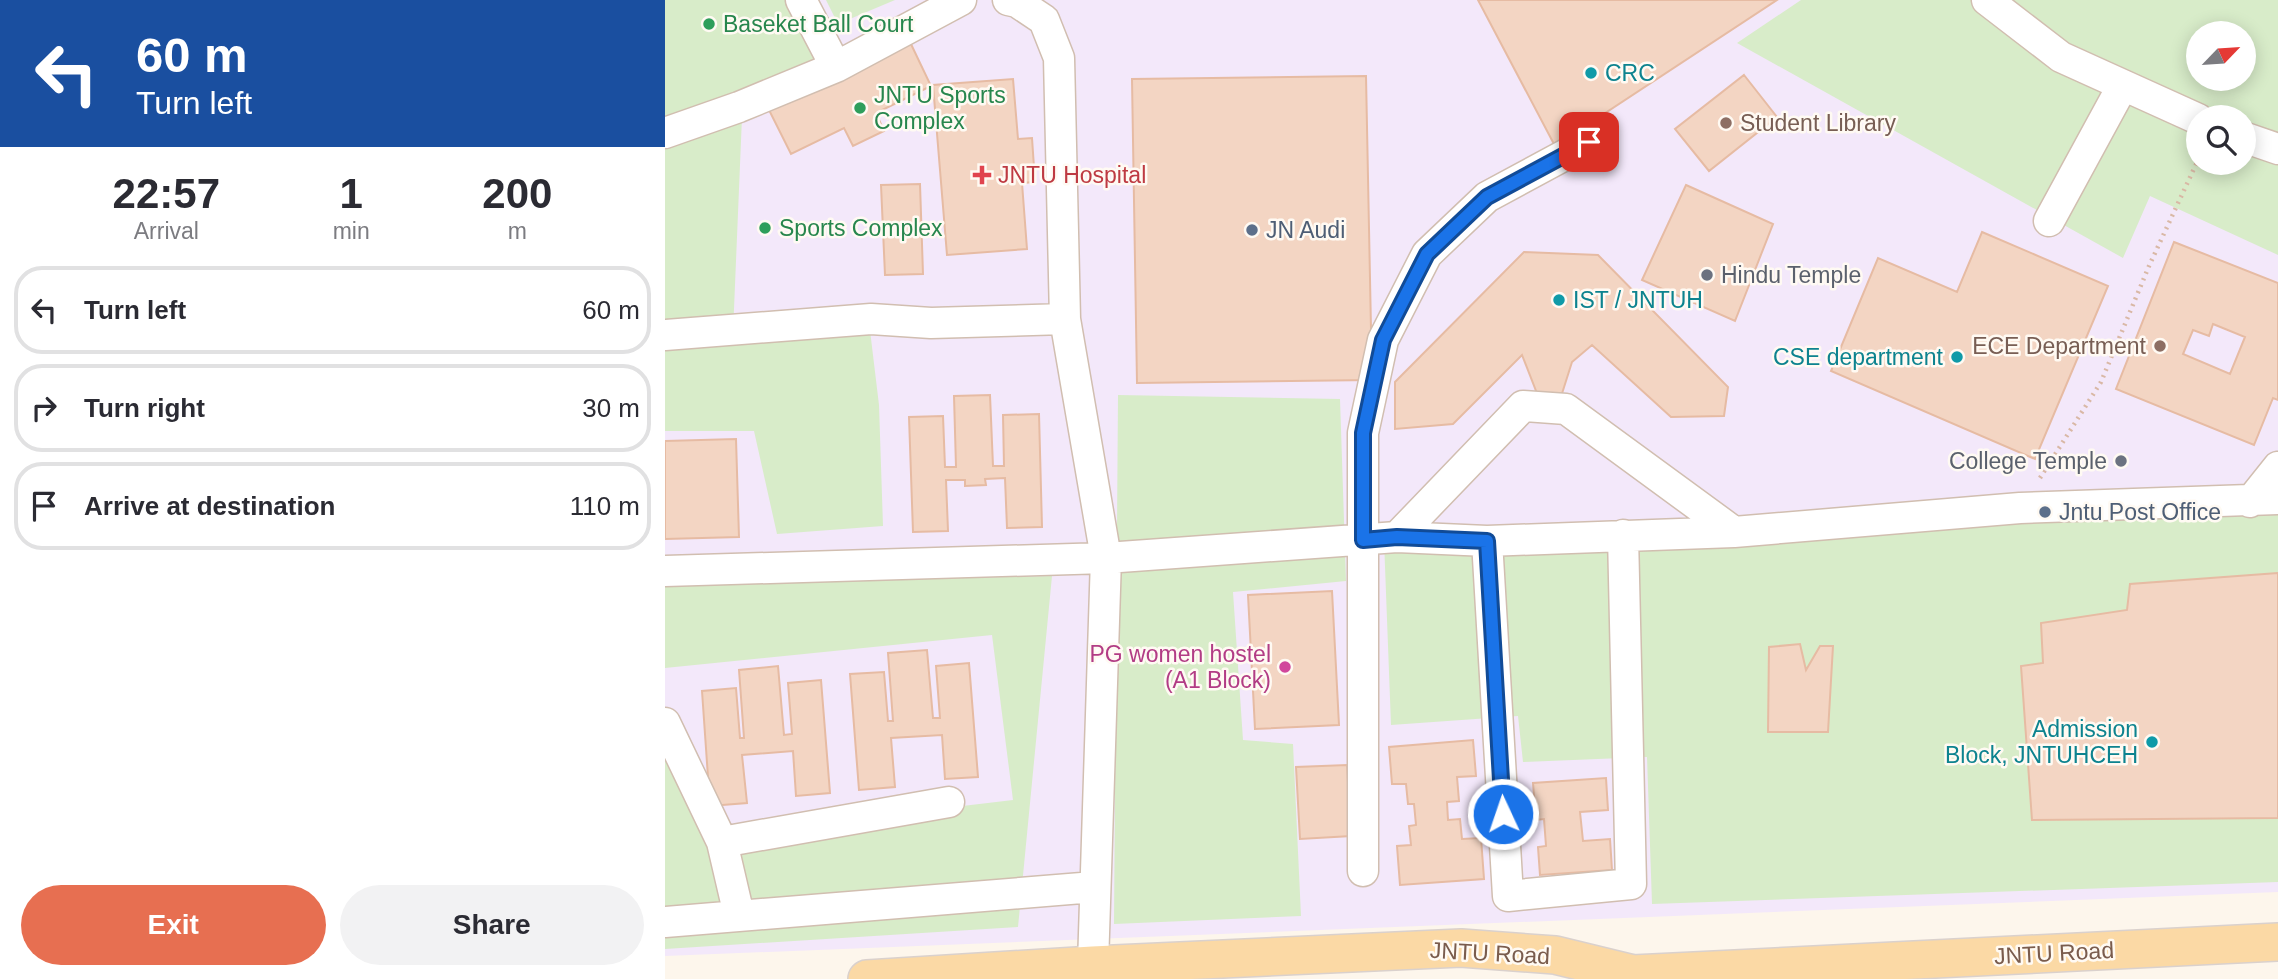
<!DOCTYPE html>
<style>
:root{--surface:#fff;--page:#f2f2f3;--text:#2b2b33;--muted:#7c7c81;--line:#e1e1e2;--accent:#e76f51}
body{margin:0;font-family:Arial,sans-serif;background:var(--page);color:var(--text);height:100vh;display:flex;flex-direction:column;font-size:26px;white-space:nowrap}
*{box-sizing:border-box;margin:0}
p{font-size:23px;color:var(--muted)}
.icon{flex:none;width:38px;height:38px;fill:none;stroke:currentColor;stroke-width:2;stroke-linecap:round;stroke-linejoin:round}
.map{position:relative;flex:1;overflow:hidden}
.sheet{display:flex;flex-direction:column;background:var(--surface);width:665px}
.sheet>*{flex:none}
.guide{background:#1a4fa0;color:#fff;overflow:hidden}
.needle{width:46px;rotate:65deg}
.fabs{position:absolute;left:1521px;top:21px;display:grid;gap:14px}
.fabs a{display:grid;place-items:center;width:70px;height:70px;border-radius:50%;background:var(--surface);box-shadow:0 4px 18px #0003;font-size:35px}
.pin{position:absolute;display:grid;place-items:center;width:60px;height:60px;color:#fff;margin:-30px;border-radius:14px;box-shadow:0 4px 10px #0006}
.me{position:absolute;width:77px;margin:-38px;rotate:357deg;stroke-linejoin:round;filter:drop-shadow(0 0 5px #0008)}
.turn{display:flex;align-items:center;gap:24px;height:147px;padding:0 21px;font-size:32px}
.turn .icon{width:91px;height:91px;stroke-width:2.5}
.turn b{display:block;font-size:49px;line-height:60px}
.eta{display:flex;justify-content:space-evenly;align-items:center;height:119px;text-align:center}
.eta b{font-size:42px;font-weight:700;line-height:49px}
.primary-button{display:flex;gap:14px;margin-top:auto;padding:14px 21px}
.primary-button a{flex:1;height:80px;border-radius:42px;background:var(--accent);color:#fff;font-size:28px;font-weight:700;line-height:80px;text-align:center}
.primary-button a+a{background:var(--page);color:var(--text)}
ul{padding:0;list-style:none}
li{display:flex;align-items:center;gap:21px;height:88px;margin:0 14px 10px;padding:0 7px;border:4px solid var(--line);border-radius:28px}
li div{flex:1}
li b{display:block;font-size:26px}
li em{font-style:normal}
main{display:flex;flex:1;min-height:0}
.map>svg:first-child{display:block}
.education{fill:#f3e8fa;fill-rule:evenodd}
.green{fill:#d8ecc9;fill-rule:evenodd}
.building{fill:#f3d5c3;stroke:#e6bba3;stroke-width:2;fill-rule:evenodd}
.lines{fill:none;stroke-linecap:round;stroke-linejoin:round}
.minor-casing{stroke:#d1beb0;stroke-width:33}
.major-casing{stroke:#dad1cd;stroke-width:40}
.path{stroke:#d9b8a5;stroke-width:4.5;stroke-dasharray:2 5;stroke-linecap:butt}
.minor{stroke:#fff;stroke-width:30}
.major{stroke:#fbd9a5;stroke-width:37}
.route-casing{stroke:#114b97;stroke-width:18}
.route{stroke:#1a73e8;stroke-width:12}
.leisure-dot{fill:#2e9e5b;stroke:#fffaf3;stroke-width:2.5}
.culture-dot{fill:#0f9aa8;stroke:#fffaf3;stroke-width:2.5}
.education-dot{fill:#8d6e63;stroke:#fffaf3;stroke-width:2.5}
.health-dot{fill:#e0444e;stroke:#fffaf3;stroke-width:2.5}
.service-dot{fill:#5c6f8a;stroke:#fffaf3;stroke-width:2.5}
.worship-dot{fill:#6b7280;stroke:#fffaf3;stroke-width:2.5}
.hotel-dot{fill:#d1479c;stroke:#fffaf3;stroke-width:2.5}
.labels{text-anchor:middle;dominant-baseline:central;stroke-width:5;stroke-linejoin:round;paint-order:stroke}
.leisure-label{font-size:23px;fill:#27864d;stroke:#fffaf3;text-anchor:start}
.culture-label{font-size:23px;fill:#0d838f;stroke:#fffaf3;text-anchor:start}
.education-label{font-size:23px;fill:#785e54;stroke:#fffaf3;text-anchor:start}
.health-label{font-size:23px;fill:#be3a42;stroke:#fffaf3;text-anchor:start}
.service-label{font-size:23px;fill:#4e5e75;stroke:#fffaf3;text-anchor:start}
.worship-label{font-size:23px;fill:#5b616d;stroke:#fffaf3;text-anchor:start}
.hotel-label{font-size:23px;fill:#b23c85;stroke:#fffaf3;text-anchor:end}
.street-label{font-size:23px;fill:#7a5c4d;stroke:#fffaf3}
</style>
<main>
<section class="sheet">
<div class="guide">
<div class="turn"><svg class="icon" aria-label="left" viewBox="0 0 24 24"><path d="M17 20v-9H6M10 6l-5 5 5 5"/></svg><div><b>60 m</b>Turn left</div></div>
</div>
<div class="eta">
<div><b>22:57</b><p>Arrival</p></div>
<div><b>1</b><p>min</p></div>
<div><b>200</b><p>m</p></div>
</div>
<ul>
<li><svg class="icon" aria-label="left" viewBox="0 0 24 24"><path d="M17 20v-9H6M10 6l-5 5 5 5"/></svg><div><b>Turn left</b></div><em>60 m</em></li>
<li><svg class="icon" aria-label="right" viewBox="0 0 24 24"><path d="M7 20v-9h11M14 6l5 5-5 5"/></svg><div><b>Turn right</b></div><em>30 m</em></li>
<li><svg class="icon" aria-label="arrive" viewBox="0 0 24 24"><path d="M6 21V4h12l-3 4 3 4H6"/></svg><div><b>Arrive at destination</b></div><em>110 m</em></li>
</ul>
<div class="primary-button"><a>Exit</a><a>Share</a></div>
</section>
<div class="map">
<svg width="1613" height="979" viewBox="0 0 1613 979">
<rect width="100%" height="100%" fill="#fdf6ec"/>
<!-- education -->
<path class="education" d="M0 0H1613V892L0 956ZM1533 33H1578V79H1533ZM1533 117H1578V163H1533Z"/>
<!-- green -->
<path class="green" d="M0 0H127L159 63 78 93 68 333 204 322 214 405 218 526 112 534 89 431H0Z
M161 0H230L173 24Z
M1136 0H1613V255L1485 196 1458 258 1072 43ZM1533 33H1578V79H1533ZM1533 117H1578V163H1533Z
M453 395 675 399 681 581 568 592 578 740 628 744 636 916 449 924Z
M1613 503V882L987 904 982 757 858 762 853 716 726 725 719 540 992 550Z
M387 576 353 927 0 949V753L43 836 348 800 327 635 0 668V584Z"/>
<!-- building -->
<path class="building" d="M813 0H1112L890 146Z
M245 42 266 86 211 113 219 131 188 146 179 128 126 154 104 110Z
M1079 75 1112 117 1044 171 1010 129Z
M701 76 707 380 472 383 467 79Z
M348 79 353 139 367 138 370 182 357 183 362 249 282 255 268 85Z
M255 184 258 274 220 275 216 185Z
M1021 185 1108 224 1070 321 977 280Z
M1317 232 1443 286 1370 459 1166 371 1213 258 1292 292Z
M1509 242 1613 283V400L1608 398 1589 445 1451 389ZM1548 324 1580 337 1565 374 1518 354 1528 330 1544 336Z
M859 252 933 255 1063 387 1059 416 1006 417 927 345 907 362 894 403 875 401 857 355 788 424 730 429V382Z
M325 395 328 466H339L338 415 374 414 377 527 342 528 340 478 320 479 321 485 300 486V480H281L283 531 248 532 244 417 278 416 280 467H291L289 396Z
M71 439 74 537 0 539V441Z
M1613 573V818L1367 820 1356 666 1378 663 1376 623 1462 610 1465 584Z
M667 591 674 725 590 729 583 595Z
M1135 644 1141 670 1155 646H1168L1163 732H1103L1104 647Z
M262 650 268 718H275L271 666 304 663 313 777 280 779 277 735 226 738 230 787 194 790 185 674 219 672 223 721H228L223 653Z
M113 666 119 735 127 734 123 683 156 680 165 793 131 796 128 751 77 755 82 803 45 806 37 691 71 688 75 738H79L74 670Z
M808 740 811 776 792 777 794 801 782 802 783 820 795 819 797 839 816 838 819 879 735 885 732 846 746 845 744 826 751 825 749 804H743L741 784H727L724 747Z
M682 765 686 836 635 839 631 767Z
M941 778 943 810 915 812 918 841 945 839 947 870 875 875 873 847 881 846 879 819 871 820 868 783Z"/>
<g class="lines">
<!-- minor casing -->
<g class="minor-casing">
<path id="minor" d="M136 0 171 67
M343 0 352 2 379 20 394 58 400 319 441 558 428 965
M1322 0 1396 57 1533 119
M0 133 74 107 171 67 296 0
M1578 137 1613 149
M1384 221 1458 85
M0 335 206 319 266 323 400 319
M1585 502 1613 467
M732 537 858 406 901 409 1069 532
M822 541 843 896 966 884 958 535
M0 571 441 558 732 537 822 541 1069 532 1355 508 1613 499
M0 723 57 842
M698 871V433L718 340 762 254 822 197 924 142
M74 915 57 842 284 802
M0 922 429 887"/>
</g>
<!-- major casing -->
<g class="major-casing">
<path id="major" d="M202 979 428 965 796 948 890 955 968 974 1613 942"/>
</g>
<!-- path -->
<path class="path" d="M1375 478 1436 382 1484 266 1533 160"/>
<!-- minor -->
<use href="#minor" class="minor"/>
<!-- major -->
<use href="#major" class="major"/>
</g>
<g class="lines">
<!-- route casing -->
<g class="route-casing">
<path id="route" d="M838 814 822 541 732 537 698 540V433L718 340 762 254 822 197 924 142"/>
</g>
<!-- route -->
<use href="#route" class="route"/>
</g>
<!-- markers -->
<g class="leisure-dot">
<circle cx="44" cy="24" r="7"/>
<circle cx="195" cy="108" r="7"/>
<circle cx="100" cy="228" r="7"/>
</g>
<g class="culture-dot">
<circle cx="926" cy="73" r="7"/>
<circle cx="894" cy="300" r="7"/>
<circle cx="1292" cy="357" r="7"/>
<circle cx="1487" cy="742" r="7"/>
</g>
<g class="education-dot">
<circle cx="1061" cy="123" r="7"/>
<circle cx="1495" cy="346" r="7"/>
</g>
<path class="health-dot" d="M313.5 164.5h7v7h7v7h-7v7h-7v-7h-7v-7h7z"/>
<g class="service-dot">
<circle cx="587" cy="230" r="7"/>
<circle cx="1380" cy="512" r="7"/>
</g>
<g class="worship-dot">
<circle cx="1042" cy="275" r="7"/>
<circle cx="1456" cy="461" r="7"/>
</g>
<circle class="hotel-dot" cx="620" cy="667" r="7"/>
<g class="labels">
<!-- leisure labels -->
<g class="leisure-label">
<text x="58" y="24">Baseket Ball Court</text>
<text x="209" y="95">JNTU Sports<tspan x="209" dy="26">Complex</tspan></text>
<text x="114" y="228">Sports Complex</text>
</g>
<!-- culture labels -->
<g class="culture-label">
<text x="940" y="73">CRC</text>
<text x="908" y="300">IST / JNTUH</text>
<text x="1278" y="357" text-anchor="end">CSE department</text>
<text x="1473" y="729" text-anchor="end">Admission<tspan x="1473" dy="26">Block, JNTUHCEH</tspan></text>
</g>
<!-- education labels -->
<g class="education-label">
<text x="1075" y="123">Student Library</text>
<text x="1481" y="346" text-anchor="end">ECE Department</text>
</g>
<!-- health labels -->
<g class="health-label">
<text x="333" y="175">JNTU Hospital</text>
</g>
<!-- service labels -->
<g class="service-label">
<text x="601" y="230">JN Audi</text>
<text x="1394" y="512">Jntu Post Office</text>
</g>
<!-- worship labels -->
<g class="worship-label">
<text x="1056" y="275">Hindu Temple</text>
<text x="1442" y="461" text-anchor="end">College Temple</text>
</g>
<!-- hotel labels -->
<g class="hotel-label">
<text x="606" y="654">PG women hostel<tspan x="606" dy="26">(A1 Block)</tspan></text>
</g>
<!-- street labels -->
<g class="street-label">
<text transform="translate(825 953) rotate(3)">JNTU Road</text>
<text transform="translate(1389 953) rotate(-3)">JNTU Road</text>
</g>
</g>
</svg>
<div class="fabs">
<a><svg class="needle" viewBox="-14 -14 28 28"><path d="M0-13l5 13h-10z" fill="#e53935"/><path d="M0 13l5-13h-10z" fill="#7c7c81"/></svg></a>
<a><svg class="icon" aria-label="search" viewBox="0 0 24 24"><circle cx="10" cy="10" r="6"/><path d="M15 15l6 6"/></svg></a>
</div>
<div class="pin" style="left:924px;top:142px;background:#d93025"><svg class="icon" aria-label="arrive" viewBox="0 0 24 24"><path d="M6 21V4h12l-3 4 3 4H6"/></svg></div>
<svg class="me" style="left:838px;top:814px" viewBox="-20 -20 40 40"><circle r="17" fill="#1a73e8" stroke="#fff" stroke-width="3"/><path d="M0-11L8 9 0 5-8 9z" fill="#fff"/></svg>
</div>
</main>
